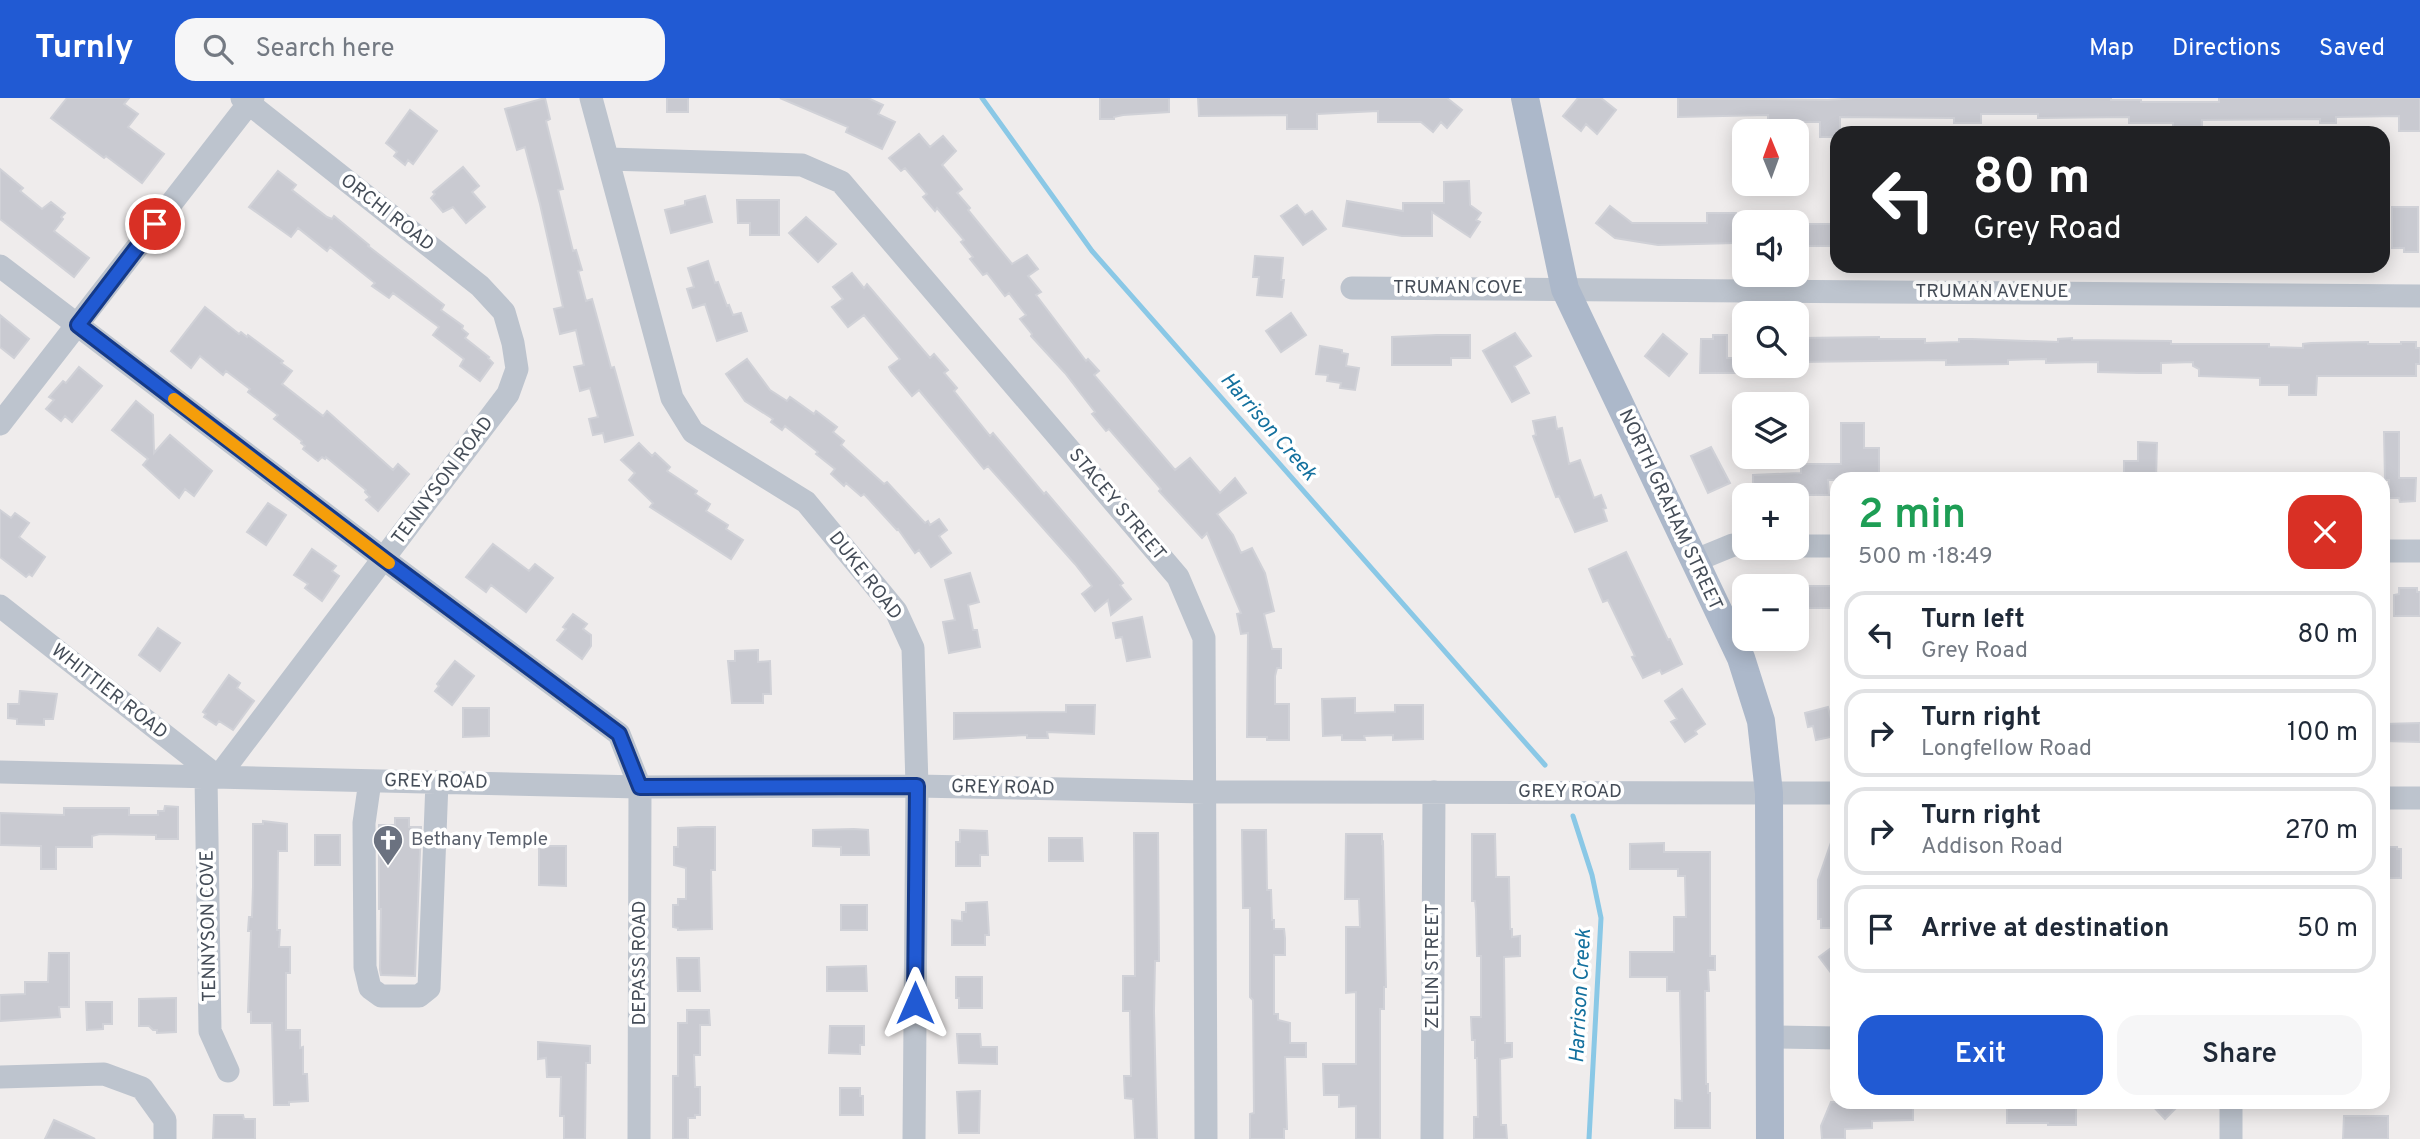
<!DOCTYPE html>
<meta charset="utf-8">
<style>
:root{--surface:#fff;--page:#f6f6f7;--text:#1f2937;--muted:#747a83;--line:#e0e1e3;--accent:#215ad3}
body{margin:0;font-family:Overpass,sans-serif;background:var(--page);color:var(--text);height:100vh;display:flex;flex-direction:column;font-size:26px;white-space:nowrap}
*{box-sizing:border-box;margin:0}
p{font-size:23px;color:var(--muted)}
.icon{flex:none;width:38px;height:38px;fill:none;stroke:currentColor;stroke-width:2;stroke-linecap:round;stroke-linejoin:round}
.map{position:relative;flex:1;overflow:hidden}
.side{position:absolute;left:1830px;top:374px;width:560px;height:637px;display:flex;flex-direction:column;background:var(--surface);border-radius:21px;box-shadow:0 4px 18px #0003}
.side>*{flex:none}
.hud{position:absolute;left:1830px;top:28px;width:560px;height:147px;border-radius:21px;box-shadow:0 4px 18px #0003;background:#202124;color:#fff;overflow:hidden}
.needle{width:46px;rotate:359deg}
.fabs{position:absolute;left:1732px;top:21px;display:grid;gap:14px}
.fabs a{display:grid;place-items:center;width:77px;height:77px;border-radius:14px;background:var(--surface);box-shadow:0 4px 18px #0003;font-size:35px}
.pin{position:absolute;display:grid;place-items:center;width:60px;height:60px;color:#fff;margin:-30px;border:4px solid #fff;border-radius:50%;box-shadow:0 2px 7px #0007}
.me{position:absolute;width:77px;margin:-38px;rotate:0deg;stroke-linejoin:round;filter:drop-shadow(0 0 5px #0008)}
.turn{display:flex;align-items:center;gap:24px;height:147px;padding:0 28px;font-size:32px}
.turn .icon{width:91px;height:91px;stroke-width:2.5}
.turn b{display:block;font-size:49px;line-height:60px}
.round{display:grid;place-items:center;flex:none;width:74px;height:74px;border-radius:21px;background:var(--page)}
.head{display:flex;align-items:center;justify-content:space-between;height:119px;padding:0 28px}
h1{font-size:42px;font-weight:600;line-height:52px;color:#1e9e55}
.primary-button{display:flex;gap:14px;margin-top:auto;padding:14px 28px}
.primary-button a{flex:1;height:80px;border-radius:21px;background:var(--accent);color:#fff;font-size:28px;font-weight:600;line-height:80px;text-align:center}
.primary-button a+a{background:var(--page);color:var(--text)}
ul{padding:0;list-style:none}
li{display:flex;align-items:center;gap:21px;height:88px;margin:0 14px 10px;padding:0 14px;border:4px solid var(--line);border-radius:21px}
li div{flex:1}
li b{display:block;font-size:26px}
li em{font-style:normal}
header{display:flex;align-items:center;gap:42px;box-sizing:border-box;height:98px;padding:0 35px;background:var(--accent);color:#fff}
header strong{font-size:33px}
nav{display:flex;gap:38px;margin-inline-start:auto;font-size:24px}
.search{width:490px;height:63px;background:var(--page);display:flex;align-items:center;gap:18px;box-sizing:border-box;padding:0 24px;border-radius:21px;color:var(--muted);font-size:26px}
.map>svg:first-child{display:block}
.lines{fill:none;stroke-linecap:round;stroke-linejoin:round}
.stream{stroke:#8ac8e6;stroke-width:5}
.building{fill:#c9cad1;stroke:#d0d1d7;stroke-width:2}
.minor{stroke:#bdc4ce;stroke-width:23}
.major{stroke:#acb8ca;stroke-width:28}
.route-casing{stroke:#153a89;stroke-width:18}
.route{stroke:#215ad3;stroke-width:12}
.slow{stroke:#f59e0b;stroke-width:12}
.labels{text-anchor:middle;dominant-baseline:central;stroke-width:7;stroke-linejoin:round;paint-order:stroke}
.street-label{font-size:19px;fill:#454d58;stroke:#fff}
.worship-label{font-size:19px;fill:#5b616d;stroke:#fff;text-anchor:start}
.water-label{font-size:21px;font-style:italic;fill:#13709e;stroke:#fff}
</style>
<header>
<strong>Turnly</strong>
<div class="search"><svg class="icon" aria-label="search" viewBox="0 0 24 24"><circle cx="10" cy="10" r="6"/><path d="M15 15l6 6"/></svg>Search here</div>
<nav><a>Map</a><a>Directions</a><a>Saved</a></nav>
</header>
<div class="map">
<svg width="2420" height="1041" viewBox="0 0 2420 1041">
<rect width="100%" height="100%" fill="#efecec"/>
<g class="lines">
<!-- stream -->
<path class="stream" d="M982 0 1092 153 1545 667
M1573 718 1592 777 1601 820 1589 1041"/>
</g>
<!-- building -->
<path class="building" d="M67 0H129L124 6 138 16 128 29 164 56 142 85 106 58 104 60 51 20Z
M545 0 550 21 546 23 563 91 558 92 573 153 576 152 582 172 578 173 586 203 592 201 611 270 614 269 633 337 605 344 603 335 593 337 589 321 598 319 590 290 580 293 574 269 584 267 576 232 560 236 554 211 563 209 540 106 525 49 517 52 505 11Z
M667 0H688V14H667Z
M780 0H868L883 7 878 16 895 24 882 51 846 34 848 29Z
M1100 0H1169V14L1123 17 1114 19V21H1100Z
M1198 0H1447L1462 12 1447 30 1441 24 1433 34 1421 24H1378V13L1317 16V31H1287V17L1199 18Z
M1578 0H1601L1616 12 1597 36 1586 26 1581 33 1563 18Z
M1678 0 1828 2 1856 0H2111V2H2141V4H2219V0H2420V33H2399V18L2336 19V25H2320V21L2202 22V35H2173V25H2129V19L2038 20V16H1981V25H1954V20L1840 19V35H1838V39H1820V24H1784V27H1768V17L1678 19Z
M410 12 437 33 413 66 408 62 405 67 394 58 397 54 386 45Z
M919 36 930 49 943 38 956 53 942 67 962 91 957 95 970 110 968 112 1012 166 1027 157 1038 171 1028 178 1041 194 1036 197 1086 263 1088 261 1099 273 1094 277 1175 372 1190 360 1220 395 1235 380 1246 395 1217 416 1233 437 1241 455 1252 450 1265 475 1274 513 1264 516 1272 551H1281V570H1277L1275 578V606H1289V642H1267V639H1247L1248 535 1241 536 1237 516 1241 515 1207 435 1202 440 1159 393 1161 391 1109 331 1106 333 1092 316 1095 314 1065 275 1031 238 1032 236 1020 221 1026 217 1009 195 1005 198 987 175 983 177 970 161 973 159 961 144 964 142 937 110 935 113 923 99 927 96 905 70 901 73 889 60Z
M463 69 479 88 472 94 485 109 466 125 453 109 443 114 431 100 435 96 433 94Z
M0 71 23 90 20 93 42 111 51 104 65 115 61 119 63 121 54 133 89 160 74 179 0 121Z
M278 73 296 87 292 92 327 119 332 121 334 118 369 147 368 148 444 207 441 212 463 228 462 231 468 236 465 240 489 259 488 260 493 265 480 283 460 268 464 261 433 237 439 229 393 195 389 200 372 188 375 185 330 149 327 153 298 130 291 139 249 109Z
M1469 83 1470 107 1481 115 1476 122 1480 124 1470 139 1432 114V138H1402L1343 128 1347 103 1403 113V105H1444V84Z
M705 98 712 124 671 135 665 112 685 107V103Z
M737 102H779V137H750V125H738Z
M1297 107 1305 117 1312 113 1326 131 1303 147 1281 118Z
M1610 108 1632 125H1707V115H1736L1735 145 1658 147 1615 140 1596 125Z
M2392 109H2418V154H2404V150H2392Z
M806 119 836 146 818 164 789 135Z
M1801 126H1834V148H1801Z
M1255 158 1283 160 1281 182H1284L1282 199 1257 197 1259 179H1253Z
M708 163 715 185 718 184 727 208 729 207 733 217 741 215 747 233 717 243 705 206 693 210 687 191 694 189 688 170Z
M852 175 864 190 867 186 930 260 934 256 948 272 944 275 957 290 954 293 990 338 993 335 1044 396 1046 394 1114 474 1123 485 1120 487 1131 501 1111 517 1108 502 1095 513 1082 496 1092 488 1075 466 988 368 984 371 919 292 912 298 891 273 889 269 900 261 864 217 848 229 832 209 843 201 833 189Z
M205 209 239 236 241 234 247 239 248 237 283 263 281 265 292 273 282 286 323 318 327 313 393 372 398 366 409 376 378 413 366 402 370 399 365 394 366 392 326 359 325 361 322 359 318 363 303 351 305 348 301 345 302 343 274 321 278 317 248 294 250 291 226 273 223 277 200 258 191 270 171 253Z
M1291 215 1306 237 1281 254 1266 233Z
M0 217 29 241 14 260 0 249Z
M1515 235 1531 258 1514 268 1529 295 1512 304 1483 253Z
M1663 236 1687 256 1669 278 1645 258Z
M1437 237H1470V260H1451V267H1392V239Z
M1713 237H1727V260H1735V275H1700L1701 241H1713Z
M1879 239V241H1925V245L1959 244V241H1972L2058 244V241L2072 240V242L2171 243V246H2269V249L2303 250V246L2311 245 2368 244V246H2401V244H2416V250H2420V266H2416V278H2317L2316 297H2289V287H2260V280L2199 278V271L2193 268V264L2161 265V275H2139L2098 274V264L2046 265V261L2008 262V266L1946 267V262L1800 264V240Z
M1320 248 1342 252V255L1348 256 1346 268 1359 270 1355 292 1340 290 1341 285 1327 283 1328 277 1316 276Z
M747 261 770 292 787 303 790 299 814 316 816 313 837 329 833 334 844 343 841 347 884 386 887 384 925 425 928 423 930 427 939 421 947 432 939 438 951 455 931 469 919 452 915 455 898 431 897 432 864 396 861 398 846 385 844 388 831 376 835 371 816 356 818 354 785 328 782 332 771 324 773 321 745 303 726 276Z
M79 269 102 288 72 324 65 318 61 323 46 311 54 302 49 299 63 283 66 285Z
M136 303 153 317 154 355 170 337 212 373 194 398 185 391 179 400 143 367 148 361 112 332Z
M1555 319 1557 331 1562 330 1569 366 1580 362 1594 400 1601 397 1606 410 1603 411 1607 423 1575 434 1559 398 1556 399 1533 338 1536 337 1533 323Z
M1841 325H1864V350H1879V382H1828L1829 397H1753V377L1801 375V366H1841Z
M2384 334H2399V380H2416L2415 403 2400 404 2399 400H2389V382H2385Z
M2138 344 2157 345 2156 382H2124V363H2138Z
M639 345 652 358 655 355 670 369 667 373 697 393 695 396 710 406 706 413 728 427 726 431 743 442 731 461 650 409 653 405 629 382 635 375 621 362Z
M1711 349 1730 385 1708 395 1691 358Z
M268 405 286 417 266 447 247 434Z
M0 412 11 420 15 415 29 425 19 439 45 459 32 478 29 476 26 479 0 459Z
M493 446 529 473 535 466 553 480 526 514 491 487 486 494 466 479Z
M312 451 336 468 332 473 339 478 322 503 305 490 308 486 294 477Z
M1626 454 1668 542 1670 541 1682 566 1662 576 1660 572 1643 580 1632 559 1635 558 1608 502 1603 504 1589 471Z
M970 475 979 504 968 507 973 532H977L980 549 949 555 943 524 955 522 945 482Z
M1808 488H1838V510H1808Z
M2399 490H2417V494H2420V518H2394V497L2399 496Z
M573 516 587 526 583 531 591 537V548L582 561 557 542 566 531 563 529Z
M1142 519 1150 559 1127 563 1122 539 1116 540 1113 525Z
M158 530 180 545 160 573 139 557Z
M758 552V564L770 563 771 596H763V605H732L728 563H735V553Z
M455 563 474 578 452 607 435 593 439 588 437 586Z
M229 577 240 585 237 590 254 603 233 632 219 623 216 627 204 619 206 616 203 614Z
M1682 591 1705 626 1695 633 1697 636 1685 644 1671 624 1677 621 1665 603Z
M20 593 57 596 53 621H44V627L17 626V621L8 620V606H19Z
M1355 600V615L1395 614V607H1423V641L1393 642V637L1364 638 1365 642H1342V637L1323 638 1322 601Z
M1066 607H1095L1094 636 1047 634 1048 640H1027V637L954 641V615L1066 614Z
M1828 609 1835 638 1816 642 1813 628 1808 629 1805 615Z
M463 610H489V638L463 639Z
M2420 625V644L2384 643V626Z
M165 708 178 709V741H156V737L100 736 92 738V749H56V771H41V748L0 747V715L64 717V710H129V717H158V713H164Z
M395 720H409V729H421L415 878 381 877 380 872 381 811H379V727H395Z
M263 723 287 726V753H278L277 832H280L279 849H290V875H286V932H300V950L303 949V976H307L308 1003 289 1004V1007H274L272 925H251V914H248L251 833H248L249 819H252L253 789V726H263Z
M698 729H715V772H711L712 831 678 832V830L673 829V807H678V801H686V770L674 767V749H678V730Z
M854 731 868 732 869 757H841V749L813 748V732Z
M960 732 987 733 988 757H980V768H956V744H960Z
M1242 732H1266L1267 792H1271L1272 822H1274V831H1284L1285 840V857H1274V916H1278V922L1290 925V945H1306V959H1285L1287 1031H1284V1041H1250V1016L1254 1015 1253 902 1250 899V810H1243Z
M1835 733H1838V830H1821V821H1818V782Z
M1134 735H1158L1159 863H1155L1154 913 1157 1041H1135L1133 1001 1125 1000 1124 978H1131L1130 913H1123V878H1135Z
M1346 736H1382V745L1383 744 1386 889H1384V911H1380V1041H1356V1008L1339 1009V997H1324L1323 966H1356V894L1346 895V829H1360L1359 801H1345Z
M1472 736H1495L1496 779H1509L1510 831H1512V839L1520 838V858L1504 859 1505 945H1512V959L1500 961 1501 1027H1506L1507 1041H1474V1019H1478L1477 960H1475V942H1472L1471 919H1481V858H1477L1476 812 1475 803H1472Z
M315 737H340V767H315Z
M1049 740H1082L1083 763H1049Z
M1664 745V754H1710V858H1715V872H1708L1709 893H1705L1706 986H1708V995H1710V1030H1675V1002L1682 1003 1680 893H1667V879H1630V854H1674V819H1686L1685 778H1678V771H1630V746Z
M539 748H566V788L539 787Z
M2384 749H2397V751H2401V780H2384Z
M987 804 989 837H985V847H952V822L962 823V814H966V805Z
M841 807H867V832H841Z
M1838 845V884L1819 859Z
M49 855H69V909H59L60 919 0 923V897L25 896V884H48Z
M677 860H699L700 893H678Z
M866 868 867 893H827V869Z
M956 879H982V910H959V900H956Z
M176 900V934L157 935V932H153L149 928H139V901Z
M86 904H112V926H103V931L87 932Z
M687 912H709L710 927H700V957H694L695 989H700V1017H695V1020H688V1041H673V978H678V925H687Z
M830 928H864V947H860V956L829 955Z
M957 936H980L981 949H997V966L959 965Z
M538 944 590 948V965H586L585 1041H564V1018H560L561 979H547L546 960 538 961Z
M840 990H860V998H863V1017H840Z
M980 993 979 1035H959L957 994Z
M1831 1004H1913V1022L1872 1023V1030L1845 1031V1041H1822L1821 1028Z
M2007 1004H2076V1027H2048V1025H2007Z
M2149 1004H2182L2165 1021Z
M214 1017H243L244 1021H255V1041H213Z
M2344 1018H2388V1041H2343Z
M54 1022 72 1030 95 1041H45Z"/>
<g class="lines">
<!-- minor -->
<path class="minor" d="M591 0 672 300 693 334 806 404 896 513 913 550 917 688 914 1041
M608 61 802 67 841 84 1178 479 1204 540 1206 1041
M0 168 384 461 619 636 640 689 639 1041
M1352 190 2420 198
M0 326 253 0
M1797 448H1838
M2384 453H2420
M1694 463 1733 447H1745
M0 508 218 679 508 296 517 271 513 245 504 214 480 188 242 0
M0 674 640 689 917 688 1205 694 1838 695
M206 679 210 933 228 973
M370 683 364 725 365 869 370 890 381 898H419L429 890 437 684
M2384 700H2420
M1771 939 1838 940
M0 979 104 976 142 990 165 1022V1041
M2231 1004V1041
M1432 1041 1434 694"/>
<!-- major -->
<path class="major" d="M1525 0 1565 191 1741 560 1761 623 1769 695 1770 1041"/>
</g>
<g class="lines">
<!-- route casing -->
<g class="route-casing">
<path id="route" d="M155 126 78 227 384 461 619 636 640 689 917 688 915 905"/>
</g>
<!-- route -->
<use href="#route" class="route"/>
<!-- slow -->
<path class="slow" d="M174 301 389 465"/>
</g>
<!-- icons -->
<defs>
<g id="church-pin" transform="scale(1.575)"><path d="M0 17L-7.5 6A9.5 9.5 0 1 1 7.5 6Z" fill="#6b7280" stroke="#fff"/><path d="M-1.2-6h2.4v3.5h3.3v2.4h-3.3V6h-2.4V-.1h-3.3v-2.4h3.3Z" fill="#fff"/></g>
</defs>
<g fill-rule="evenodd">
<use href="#church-pin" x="388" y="742"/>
</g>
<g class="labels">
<!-- street labels -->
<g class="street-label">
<text transform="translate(387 115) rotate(38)">ORCHI ROAD</text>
<text x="1458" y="190">TRUMAN COVE</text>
<text x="1992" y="194">TRUMAN AVENUE</text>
<text transform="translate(443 383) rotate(-53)">TENNYSON ROAD</text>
<text transform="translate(1117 407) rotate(50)">STACEY STREET</text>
<text transform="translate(1670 412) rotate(65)">NORTH GRAHAM STREET</text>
<text transform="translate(865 478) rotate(52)">DUKE ROAD</text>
<text transform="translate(109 594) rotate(38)">WHITTIER ROAD</text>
<text transform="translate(436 684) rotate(1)">GREY ROAD</text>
<text transform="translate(1003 690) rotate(1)">GREY ROAD</text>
<text x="1570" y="694">GREY ROAD</text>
<text transform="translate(209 828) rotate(-91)">TENNYSON COVE</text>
<text transform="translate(640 865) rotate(-90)">DEPASS ROAD</text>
<text transform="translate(1433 868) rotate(-90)">ZELIN STREET</text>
</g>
<!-- worship labels -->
<g class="worship-label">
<text x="411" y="742">Bethany Temple</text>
</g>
<!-- water labels -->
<g class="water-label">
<text transform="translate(1268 329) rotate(49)">Harrison Creek</text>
<text transform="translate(1581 898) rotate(-87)">Harrison Creek</text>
</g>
</g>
</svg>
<div class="fabs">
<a><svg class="needle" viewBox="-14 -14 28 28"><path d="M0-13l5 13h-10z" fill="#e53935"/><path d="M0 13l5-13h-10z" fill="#747a83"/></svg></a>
<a><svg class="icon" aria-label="sound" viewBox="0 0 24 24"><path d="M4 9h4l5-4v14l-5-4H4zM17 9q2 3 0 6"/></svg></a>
<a><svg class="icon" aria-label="search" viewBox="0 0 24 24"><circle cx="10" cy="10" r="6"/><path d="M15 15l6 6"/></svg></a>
<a><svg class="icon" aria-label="layers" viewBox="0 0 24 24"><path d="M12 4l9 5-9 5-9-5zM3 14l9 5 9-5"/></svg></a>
<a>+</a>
<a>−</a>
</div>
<div class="pin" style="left:155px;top:126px;background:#d93025"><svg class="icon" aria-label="arrive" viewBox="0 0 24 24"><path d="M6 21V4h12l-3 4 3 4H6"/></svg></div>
<svg class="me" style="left:915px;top:905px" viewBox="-20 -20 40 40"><path d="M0-17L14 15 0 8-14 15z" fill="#215ad3" stroke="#fff" stroke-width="4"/></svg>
<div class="hud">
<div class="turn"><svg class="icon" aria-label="left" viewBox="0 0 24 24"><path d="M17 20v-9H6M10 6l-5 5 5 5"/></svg><div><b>80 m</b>Grey Road</div></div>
</div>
<section class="side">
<div class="head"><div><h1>2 min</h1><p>500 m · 18:49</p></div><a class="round" style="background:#d93025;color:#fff"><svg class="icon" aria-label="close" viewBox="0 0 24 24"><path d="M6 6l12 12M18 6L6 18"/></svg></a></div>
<ul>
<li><svg class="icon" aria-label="left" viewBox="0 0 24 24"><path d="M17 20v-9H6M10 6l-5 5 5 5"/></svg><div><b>Turn left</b><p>Grey Road</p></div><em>80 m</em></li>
<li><svg class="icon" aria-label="right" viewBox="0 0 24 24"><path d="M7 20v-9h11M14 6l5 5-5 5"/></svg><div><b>Turn right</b><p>Longfellow Road</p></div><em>100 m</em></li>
<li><svg class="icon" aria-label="right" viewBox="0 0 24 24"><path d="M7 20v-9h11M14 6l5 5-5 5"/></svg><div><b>Turn right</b><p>Addison Road</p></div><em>270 m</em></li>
<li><svg class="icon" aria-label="arrive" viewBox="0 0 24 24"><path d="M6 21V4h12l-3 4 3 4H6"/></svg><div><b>Arrive at destination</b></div><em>50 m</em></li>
</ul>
<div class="primary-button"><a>Exit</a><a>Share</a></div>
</section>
</div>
